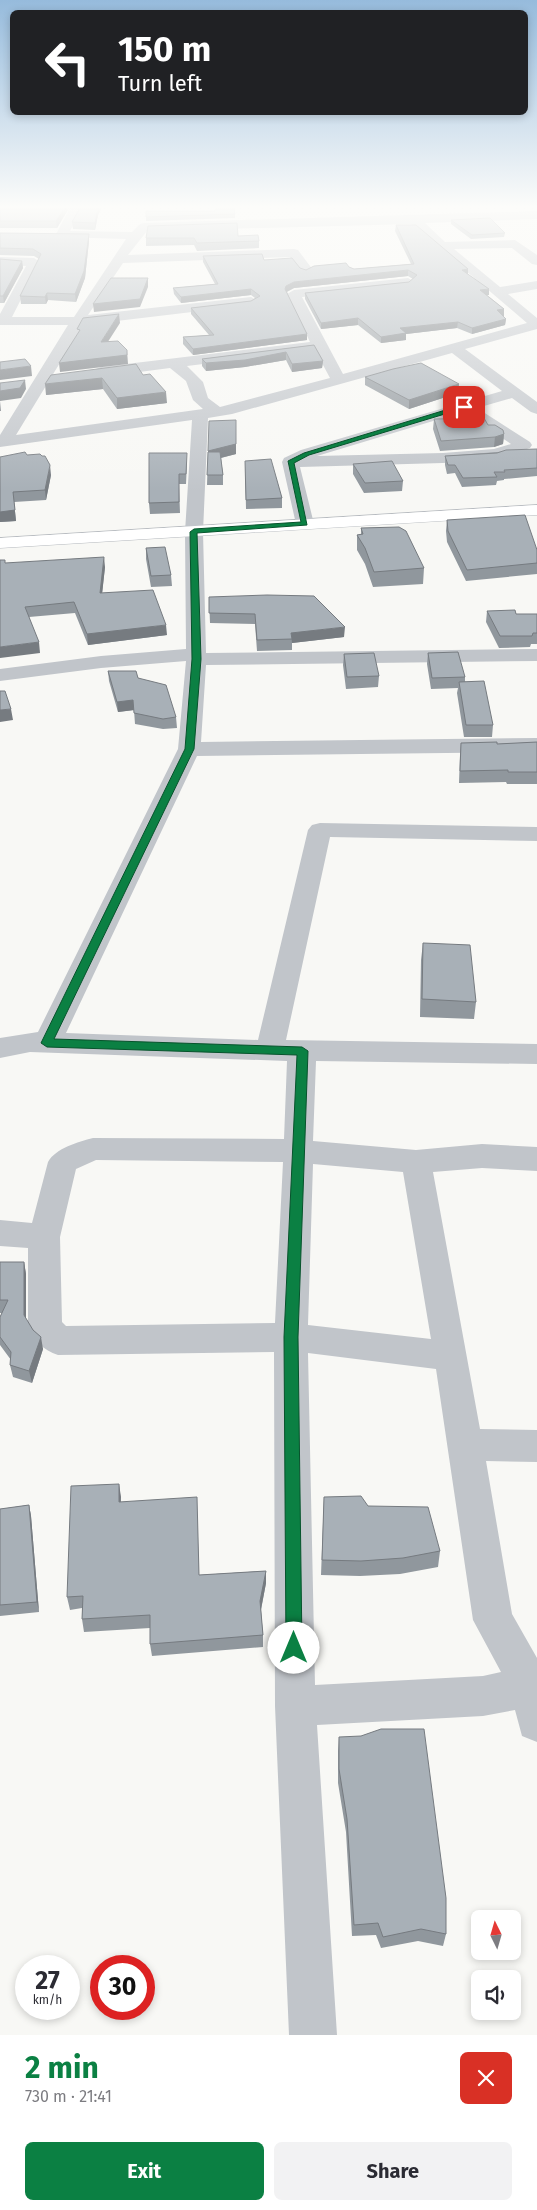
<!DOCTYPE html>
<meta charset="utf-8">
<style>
:root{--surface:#fff;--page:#f2f2f3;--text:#2b2b33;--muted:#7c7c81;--accent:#0b8043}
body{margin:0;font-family:"Fira Sans",sans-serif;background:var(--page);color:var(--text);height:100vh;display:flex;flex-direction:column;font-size:19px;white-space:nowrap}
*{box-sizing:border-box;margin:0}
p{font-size:16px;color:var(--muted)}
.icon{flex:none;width:28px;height:28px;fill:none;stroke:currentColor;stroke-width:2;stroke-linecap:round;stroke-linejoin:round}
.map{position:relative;height:2035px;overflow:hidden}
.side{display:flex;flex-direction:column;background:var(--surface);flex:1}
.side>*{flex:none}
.banner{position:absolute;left:10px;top:10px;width:518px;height:105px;border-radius:8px;box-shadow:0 2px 8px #0003;background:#202124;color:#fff;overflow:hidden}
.needle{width:32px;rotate:355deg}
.buttons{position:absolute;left:471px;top:1910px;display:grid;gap:10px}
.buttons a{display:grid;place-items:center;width:50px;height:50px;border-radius:8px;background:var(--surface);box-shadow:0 2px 8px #0003;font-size:25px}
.speed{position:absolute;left:15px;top:1955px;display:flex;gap:10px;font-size:25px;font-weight:700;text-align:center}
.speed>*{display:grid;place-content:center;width:65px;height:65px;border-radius:50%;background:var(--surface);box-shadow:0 2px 8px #0003;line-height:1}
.speed small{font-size:12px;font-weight:400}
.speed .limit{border:8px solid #d22;background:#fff;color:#111}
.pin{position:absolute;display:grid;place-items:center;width:42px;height:42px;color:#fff;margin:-21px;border-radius:10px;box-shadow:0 2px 8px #0006}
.me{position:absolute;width:55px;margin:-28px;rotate:0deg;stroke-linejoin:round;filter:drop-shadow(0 0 4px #0008)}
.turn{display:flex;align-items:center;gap:18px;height:105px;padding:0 25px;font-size:22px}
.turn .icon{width:65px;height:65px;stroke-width:2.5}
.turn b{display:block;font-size:35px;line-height:42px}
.round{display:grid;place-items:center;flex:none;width:52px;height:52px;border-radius:8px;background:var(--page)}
.head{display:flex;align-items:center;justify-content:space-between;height:85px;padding:0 25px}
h1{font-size:30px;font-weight:700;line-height:38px;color:var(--accent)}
.button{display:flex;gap:10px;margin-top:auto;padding:10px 25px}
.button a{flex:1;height:58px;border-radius:8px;background:var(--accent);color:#fff;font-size:20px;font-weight:700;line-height:58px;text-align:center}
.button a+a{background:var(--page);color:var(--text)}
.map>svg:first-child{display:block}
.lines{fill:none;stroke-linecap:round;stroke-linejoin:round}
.major-casing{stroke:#b5b9be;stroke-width:1}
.minor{fill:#c1c5ca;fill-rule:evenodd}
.major{fill:#fff;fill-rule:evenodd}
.wall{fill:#90979d}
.shaded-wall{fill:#767b80}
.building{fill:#a8b0b7;stroke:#767b80}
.route{fill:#0b8043;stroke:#07532c}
</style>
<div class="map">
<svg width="537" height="2035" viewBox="0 0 537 2035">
<rect width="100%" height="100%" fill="#f8f8f5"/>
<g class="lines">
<!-- major casing -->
<g class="major-casing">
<path id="major" d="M537 505V515L0 548V538Z"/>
</g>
<!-- minor -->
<path class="minor" d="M70 208H82L70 231 132 232 140 224 144 223 537 211V219L425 223 445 242 515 240 537 255V265L532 264 512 248 454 249 500 287 537 281V289L508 294 537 318V329L465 349 537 402V414L531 412 512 398 477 408 530 442 532 445 530 448 496 459 443 463 300 467 314 524 311 528 305 529 299 528 296 524 282 462 284 458 301 450 502 391 452 353 232 414 208 418 203 532 206 653 537 649V661L206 665 201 742 537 738V752L197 756 66 1033 258 1040 308 830 312 825 320 823 537 827V841L330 837 286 1040 537 1044V1064L316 1061 313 1141 416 1150 482 1144 537 1147V1171L482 1168 433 1172 480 1429 537 1430V1462L486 1461 512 1614 537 1658V1742L522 1736 515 1710 483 1716 317 1725 337 2035H289L275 1706 274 1352 58 1355C43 1350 35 1341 28 1327V1248L0 1246V1220L32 1223 48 1162C56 1148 78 1142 93 1138L284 1139 287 1061 30 1052 0 1058V1038L38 1032 178 749 186 661 101 668 0 681V669L101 656 186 649 185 532 192 420 0 447V435L68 325H0V314L26 266 0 265V257L34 258 40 262 12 317H74L126 239 58 237 56 234ZM411 224 527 323 343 374 302 297 408 286 415 282 408 278 294 290 287 294 310 342 101 367 96 369 93 372 96 375 101 377 170 368 186 381 193 400 203 409 16 435 83 325 251 305 258 301 251 297 88 315 123 263 290 257 301 273 306 274 313 270 298 250 294 249 128 255 147 231ZM315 350 330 378 220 407 208 398 203 382 187 366ZM463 412 511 444 494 449 443 453 317 456ZM96 1160 283 1162 275 1323 66 1326 62 1322 60 1237 76 1169ZM313 1164 403 1172 431 1339 308 1325ZM308 1353 436 1369 473 1620 501 1672 483 1676 315 1685Z"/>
<!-- major -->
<use href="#major" class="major"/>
</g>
<!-- wall -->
<path class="wall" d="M0 208H69L57 228H0Z
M146 211 235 214V218L146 221Z
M98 215 95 230 73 229 72 222Z
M451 220 505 233 504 237 471 239 451 224Z
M396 225 468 274 489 295H487L504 309V316H502L506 319 505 325 472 334 457 328 406 334V340L381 343 358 325 321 329 305 299V293L409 282 413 279 408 276 294 288 287 292 307 340 193 355 183 344V337L209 335 191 314V308L251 301 255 298 251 295 181 303 174 294 173 288 215 284 203 262V256L264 260 306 270 349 267 354 269 411 264 395 231Z
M0 233 89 241 85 278 76 302 48 300 46 304H21L20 296 39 259 34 256 0 255Z
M238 236 259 241V248L197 251 194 245 146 246V238Z
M0 259 22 261 23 268 4 303H0Z
M314 345 323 361 322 368 292 372 286 360 245 367 206 371 202 366V359Z
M51 375H143L167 403 117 409 103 389 46 395Z
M365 377 459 384 458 393 409 409 365 385Z
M434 419 488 425 504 434 503 444 494 447 440 451 433 429Z
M537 449V476L504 479V480L497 481 496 485 462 487 455 473 447 474 445 465V456Z
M208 452 236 454 221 458 223 475V485H207Z
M27 455 51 475 46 500 14 502 16 521 0 522V457Z
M245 461 282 498V508L246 509Z
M187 463 186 484H179L180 513 150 514 149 503Z
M353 464 403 481 402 491 364 493 353 474Z
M447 520 537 550V574L466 581 447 542 446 531Z
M361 528 424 568 423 584 373 587 365 564 357 550V535L361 534Z
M146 548 171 575 172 586 151 587 146 559Z
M5 563 105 567 102 593 167 635 88 645 75 613 29 617 40 653Z
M209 597 344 637 292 643V650L257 651 255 624 210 623Z
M487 611 516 614H537V644H531L530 647 499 648 486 622Z
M428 653 465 677V681L493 725 492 737H464L457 693 458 688 431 689 427 664Z
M344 654 379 676 378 687 346 689 343 665Z
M108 671 138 678 176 717 177 728 163 729 135 724 134 710 118 712 109 681Z
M537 742V784H507L506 782 459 783 460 755 461 743 497 744Z
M423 943 476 1002 474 1019 420 1017 421 960Z
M0 1262H24L26 1274V1319L43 1349 32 1383 13 1377 10 1365 11 1360 0 1345V1317L2 1313H0Z
M119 1484 121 1502 197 1510 199 1575 266 1571V1583L261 1610 263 1635V1647L152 1656 150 1644V1628L84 1632 82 1619V1608L70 1610 67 1597Z
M324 1497 368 1506 440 1551 438 1567 400 1574 360 1576 321 1575Z
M29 1505 31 1516 39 1612 0 1616V1509Z
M339 1737 446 1934 443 1946 418 1941 381 1948 376 1935 352 1936 346 1832 338 1783V1751Z"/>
<!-- shaded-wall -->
<path class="shaded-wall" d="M65 208H69L57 228 56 221Z
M98 208H102L98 215 95 230V223Z
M89 234V241L85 278 76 302 75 294Z
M22 261 23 268 4 303 3 296Z
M468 269V275L462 270Z
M408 270V276L294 288 286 292 285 289 286 286 294 282Z
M148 278V287L140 307 94 312 93 304Z
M251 289V295L181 303V297Z
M489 289V295L480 296V290Z
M47 293 48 300 46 304 45 297Z
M504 309V316H496L497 310Z
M119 314 120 323 102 351 101 342Z
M358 318V325L321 329V323Z
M506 319 505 325 472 334V328Z
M458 322 457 328 406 334V340L381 343V337L400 328Z
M307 334V340L193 355V349Z
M127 350 128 364 60 372 59 363Z
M286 352V360L245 367 206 371V363Z
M323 361 322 368 292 372V364Z
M31 366 32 376 0 380V370Z
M102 378 103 389 46 395 45 384Z
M25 380 26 389 21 398 0 401V391Z
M459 384 458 393 409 409V400Z
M166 392 167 403 117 409V398Z
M0 401 1 411H0Z
M236 430V454L208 461V451Z
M504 434 503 444 494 447 495 437Z
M50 465 51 475 46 500 45 490Z
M13 492 16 521 0 522V512Z
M104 557 105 567 101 604 100 593Z
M166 625 167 635 88 645 87 634Z
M345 627 344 637 292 643 291 633Z
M39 642 40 653 0 658V647Z
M133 700 134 710 118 712 117 702Z
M11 709 13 720 0 722V710Z
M24 1262 26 1274V1327L24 1315Z
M41 1337 43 1349 32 1383 29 1371Z
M119 1484 121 1497 120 1515 119 1502Z
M29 1505 31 1516 39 1612 37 1602Z
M266 1571V1583L260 1614V1601Z"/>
<!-- building -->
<path class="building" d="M0 208H65L56 221H0Z
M80 208H98L95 223 72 222Z
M216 208H234L235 214 146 217V211H215Z
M490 218 505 233 472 235 451 220Z
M237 223 238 236 258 235 259 241 197 243 194 238H146L148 226Z
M396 225H416L468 269 462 270 489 289 480 290 504 309 497 310 506 319 472 328 458 322 400 328 406 333 381 337 358 318 321 323 305 293 409 282 417 275 408 270 294 282 286 286 285 289 307 334 193 349 183 337 214 335 191 308 251 301 260 296 251 289 181 297 173 288 218 284 203 256 262 254 264 260 292 258 300 268 306 270 314 266 346 263 349 267 354 269 414 264Z
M0 233 89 234 84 271 75 294 47 293 45 297 20 296 41 254 33 249 0 248Z
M0 259 22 261 3 296H0Z
M111 278H148L140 299 93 304Z
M119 314 101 342 118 341 127 350V355L59 363 80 330 77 329 83 318Z
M314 345 323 361 292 364 286 352 245 360 206 363 202 359Z
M25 359 31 366 0 370V362Z
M421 363 459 384 409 400 365 377 393 369Z
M136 364 143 375 150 374 166 392 117 398 102 378 45 384 51 375Z
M25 380 20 388 0 391V383Z
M484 418 488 425H495L503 430 504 434 495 437 441 441 434 419Z
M236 420V444L208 451 209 421Z
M537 449V468L504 470 505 472H494L497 477 463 478 455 465H448L445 456 497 453 506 450Z
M25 452 27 455 40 454 42 456H45L50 465 45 490 13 492 15 510 0 512V457Z
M208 452H220L223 475H207Z
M149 453H187L186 474H179V502L149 503Z
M271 459 282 498 246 500 245 461Z
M392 461 403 481 365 483 353 464Z
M525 515 537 550V563L467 570 448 531 447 520Z
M399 527 406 531 424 568 374 572 365 548 357 535 363 534 361 528Z
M165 547 171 575 151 576 146 548Z
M104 557 100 593 153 590 166 625 87 634 74 602 25 607 39 642 0 647V560H5V563Z
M267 595 314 596 345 627 291 633 292 639 257 640 255 614 209 613V597Z
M515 610 516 614H537V633H533L532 636H500L487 611Z
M458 652 465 677 432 678 428 653Z
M374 653 379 676 347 677 344 654Z
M108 671H136L138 678 166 685 176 717 163 719 134 713 133 700 117 702Z
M484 681 493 725H466L459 682Z
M0 691H5L11 709 0 710Z
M497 742V744L537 742V772H508V770L460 771 461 743Z
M423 943 470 945 476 1002 422 999Z
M0 1262H24V1315L33 1330 41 1337 29 1371 10 1365 11 1352 0 1337V1317L8 1300H0Z
M119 1484V1502L197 1497 199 1575 266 1571 260 1601 263 1635 150 1644V1615L82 1619 83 1596 67 1597 71 1486Z
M361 1496 368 1506 428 1507 440 1551 403 1558 361 1561 322 1560 324 1497Z
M29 1505 37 1602 0 1605V1509Z
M381 1729H424L446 1898V1934L421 1929 383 1937 378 1923 354 1925 347 1819 339 1769V1737L361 1736Z"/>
<!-- sky -->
<linearGradient id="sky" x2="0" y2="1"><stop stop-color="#96bbdc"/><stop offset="0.42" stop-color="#fcfcfa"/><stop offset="1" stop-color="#fcfcfa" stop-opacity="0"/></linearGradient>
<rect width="537" height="492" fill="url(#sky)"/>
<!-- route -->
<path class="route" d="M462 405 468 407 309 455 294 463 307 525 197 533 201 659 194 749 54 1039 302 1047 308 1051 298 1337 302 1648 300 1654 294 1656 288 1654 286 1648 284 1337 297 1055 47 1047 41 1043 185 749 192 659 190 532 194 529 301 522 288 461 304 453Z"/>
</svg>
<div class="buttons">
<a><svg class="needle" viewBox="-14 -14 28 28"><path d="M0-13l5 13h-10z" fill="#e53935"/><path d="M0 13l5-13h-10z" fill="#7c7c81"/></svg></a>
<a><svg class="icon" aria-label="sound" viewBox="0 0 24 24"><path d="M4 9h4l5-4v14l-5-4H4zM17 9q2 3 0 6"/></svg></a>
</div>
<div class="speed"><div>27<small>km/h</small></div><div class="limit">30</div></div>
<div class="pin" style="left:464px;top:407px;background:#d93025"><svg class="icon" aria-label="arrive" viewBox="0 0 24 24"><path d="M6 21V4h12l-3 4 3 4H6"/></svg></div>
<svg class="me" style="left:294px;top:1648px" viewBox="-20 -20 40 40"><circle r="19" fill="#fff"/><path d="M0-13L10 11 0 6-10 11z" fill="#0b8043"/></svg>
<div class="banner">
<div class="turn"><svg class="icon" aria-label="left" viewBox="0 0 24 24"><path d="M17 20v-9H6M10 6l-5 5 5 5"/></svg><div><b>150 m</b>Turn left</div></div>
</div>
</div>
<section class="side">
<div class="head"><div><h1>2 min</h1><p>730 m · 21:41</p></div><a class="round" style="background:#d93025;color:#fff"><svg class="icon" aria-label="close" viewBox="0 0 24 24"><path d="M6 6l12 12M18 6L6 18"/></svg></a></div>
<div class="button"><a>Exit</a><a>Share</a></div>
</section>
